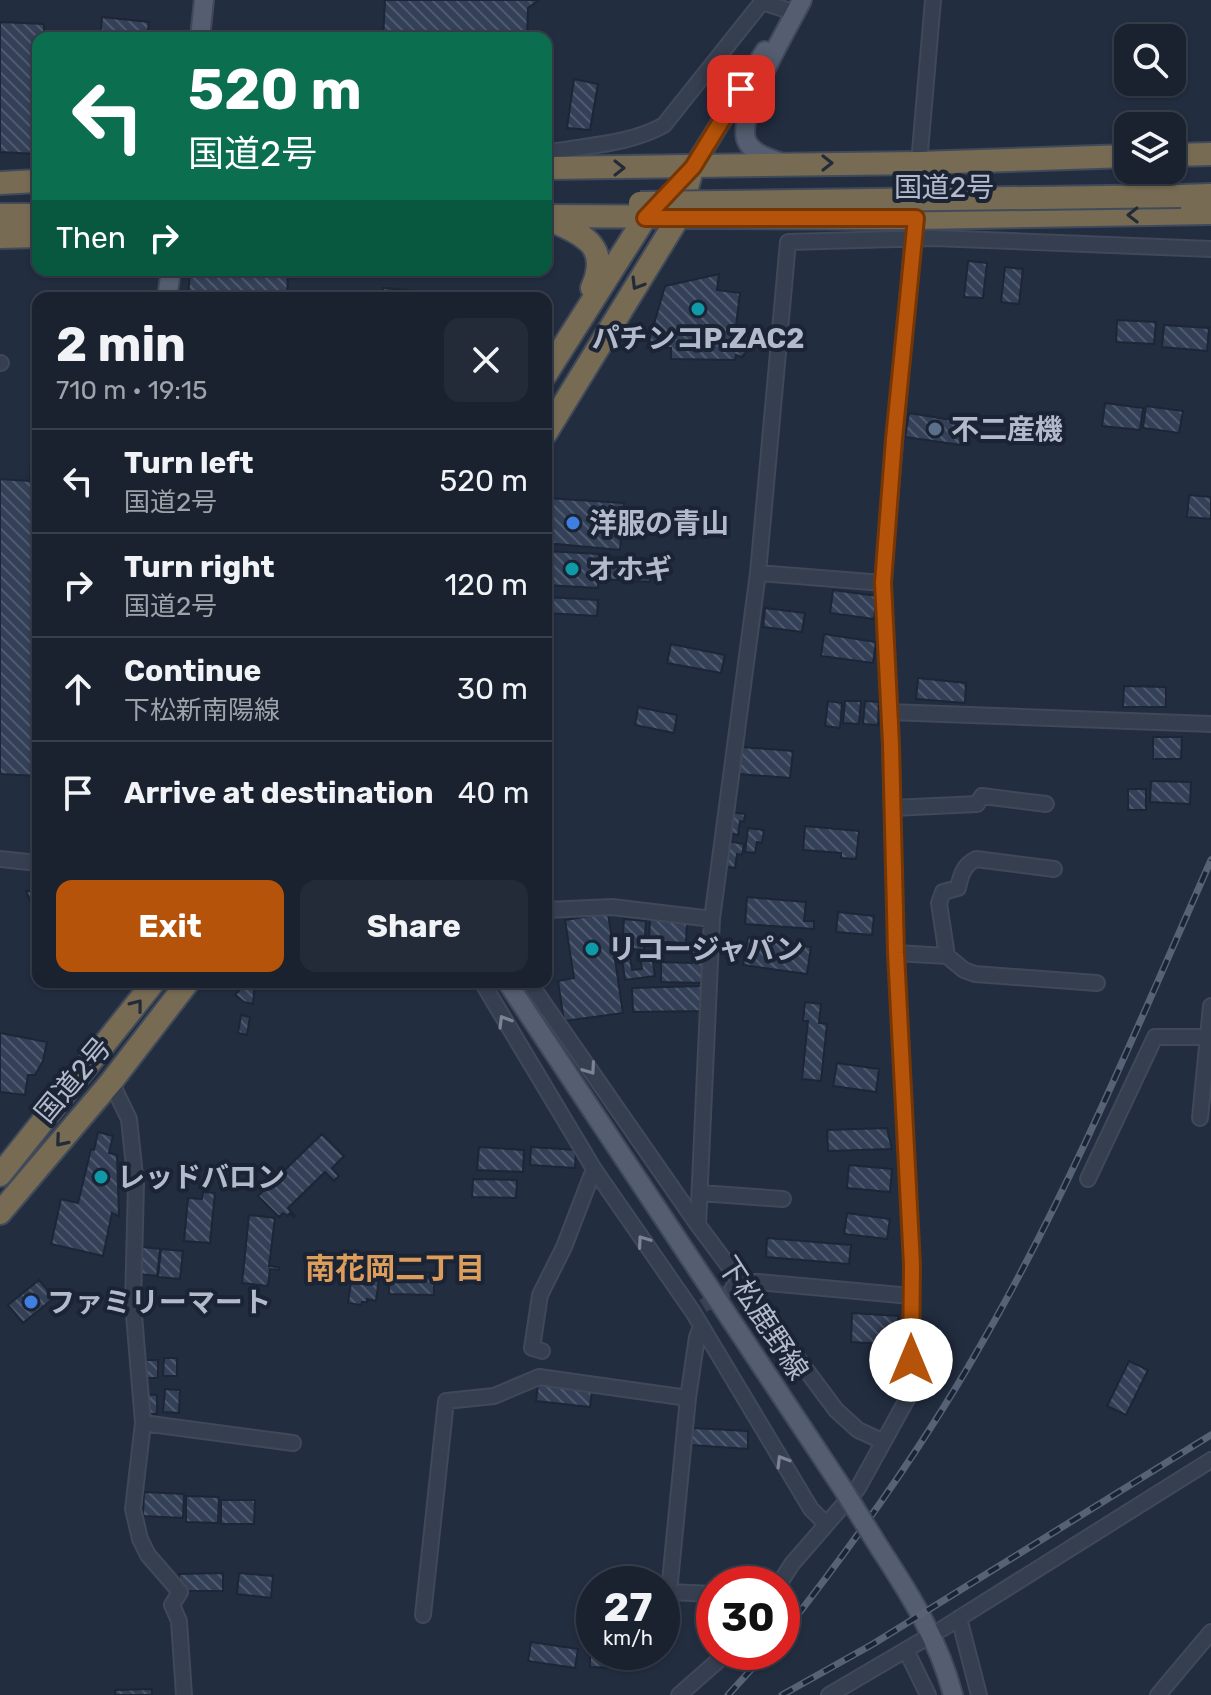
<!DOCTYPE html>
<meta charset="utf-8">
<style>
:root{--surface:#1a2230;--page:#232a38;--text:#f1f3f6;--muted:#9fa4ab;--line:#383f4c;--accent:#b45309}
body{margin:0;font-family:Rubik,"Noto Sans JP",sans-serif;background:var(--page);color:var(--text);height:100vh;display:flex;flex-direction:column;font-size:30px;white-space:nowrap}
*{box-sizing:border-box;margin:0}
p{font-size:26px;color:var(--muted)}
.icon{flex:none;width:44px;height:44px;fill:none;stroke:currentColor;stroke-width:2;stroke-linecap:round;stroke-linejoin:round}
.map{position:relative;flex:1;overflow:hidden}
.sheet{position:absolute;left:32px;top:292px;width:520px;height:696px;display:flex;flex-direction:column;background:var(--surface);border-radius:16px;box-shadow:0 2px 6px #0004,0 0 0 2px var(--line)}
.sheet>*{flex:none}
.guide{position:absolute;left:32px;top:32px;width:520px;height:244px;border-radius:16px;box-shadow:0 2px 6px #0004,0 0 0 2px var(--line);background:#0b6e4f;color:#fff;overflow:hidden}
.tools{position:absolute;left:1114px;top:24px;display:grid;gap:16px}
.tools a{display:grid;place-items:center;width:72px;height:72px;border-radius:16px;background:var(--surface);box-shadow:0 2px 6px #0004,0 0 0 2px var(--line);font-size:40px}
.speed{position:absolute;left:576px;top:1566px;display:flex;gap:16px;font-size:40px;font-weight:700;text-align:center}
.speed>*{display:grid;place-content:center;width:104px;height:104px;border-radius:50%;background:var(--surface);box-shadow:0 2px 6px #0004,0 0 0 2px var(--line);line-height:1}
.speed small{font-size:20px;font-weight:400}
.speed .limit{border:12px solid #d22;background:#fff;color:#111}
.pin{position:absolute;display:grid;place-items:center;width:68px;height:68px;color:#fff;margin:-34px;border-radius:16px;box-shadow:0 4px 12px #0006}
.me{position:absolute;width:88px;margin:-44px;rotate:0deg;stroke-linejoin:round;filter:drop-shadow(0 0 6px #0008)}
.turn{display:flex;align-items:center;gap:28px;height:168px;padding:0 24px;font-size:36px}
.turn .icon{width:104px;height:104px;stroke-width:2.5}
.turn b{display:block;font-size:56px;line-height:68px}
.then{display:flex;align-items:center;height:76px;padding:0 24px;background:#0003;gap:16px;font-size:30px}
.round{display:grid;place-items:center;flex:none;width:84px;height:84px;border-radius:16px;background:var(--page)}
.summary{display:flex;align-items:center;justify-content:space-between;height:136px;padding:0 24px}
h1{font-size:48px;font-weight:700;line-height:60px}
.button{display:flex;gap:16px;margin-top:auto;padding:16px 24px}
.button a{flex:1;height:92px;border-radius:16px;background:var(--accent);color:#fff;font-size:32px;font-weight:700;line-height:92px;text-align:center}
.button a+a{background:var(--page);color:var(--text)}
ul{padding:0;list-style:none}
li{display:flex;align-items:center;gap:24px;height:104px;padding:0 24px;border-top:2px solid var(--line)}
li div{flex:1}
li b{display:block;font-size:30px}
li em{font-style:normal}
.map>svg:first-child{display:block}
.building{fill:url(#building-back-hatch);stroke:#1d2637;stroke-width:2}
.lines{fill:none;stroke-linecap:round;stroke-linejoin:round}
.minor-tunnel{stroke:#384255;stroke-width:14;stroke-dasharray:14 7;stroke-linecap:butt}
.minor-casing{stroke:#404859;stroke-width:18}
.major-casing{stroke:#404859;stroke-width:22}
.highway-casing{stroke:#414a5b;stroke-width:26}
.minor{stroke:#363f50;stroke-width:14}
.major{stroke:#545e70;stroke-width:18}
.highway{stroke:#776c53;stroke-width:22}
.rail-casing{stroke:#586277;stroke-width:7}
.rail{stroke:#1b2435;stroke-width:4;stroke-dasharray:12;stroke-linecap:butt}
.major-bridge-casing{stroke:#404859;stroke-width:22;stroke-linecap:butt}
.highway-bridge-casing{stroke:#414a5b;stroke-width:26;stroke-linecap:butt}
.major-bridge{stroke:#545e70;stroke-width:18}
.highway-bridge{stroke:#776c53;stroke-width:22}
.oneway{stroke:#242b38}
.oneway2{stroke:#7b8394}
.route-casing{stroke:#753606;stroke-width:20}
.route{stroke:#b45309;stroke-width:14}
.culture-dot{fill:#0f9aa8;stroke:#1b2435;stroke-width:3}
.service-dot{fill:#5c6f8a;stroke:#1b2435;stroke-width:3}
.shop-dot{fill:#3f7fe0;stroke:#1b2435;stroke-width:3}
.labels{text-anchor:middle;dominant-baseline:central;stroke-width:8;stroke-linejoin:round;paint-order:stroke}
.street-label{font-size:28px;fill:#b3bacb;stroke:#1b2435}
.poi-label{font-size:28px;font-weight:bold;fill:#b3bacb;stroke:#1b2435;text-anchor:start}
.neighbourhood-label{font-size:30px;font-weight:bold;fill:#de9e5b;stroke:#1b2435}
</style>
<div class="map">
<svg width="1211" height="1695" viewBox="0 0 1211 1695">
<defs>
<pattern id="building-back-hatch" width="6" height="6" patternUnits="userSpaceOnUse" patternTransform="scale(2)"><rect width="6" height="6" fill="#344057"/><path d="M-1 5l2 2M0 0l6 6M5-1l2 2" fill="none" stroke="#4f5a6e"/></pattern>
</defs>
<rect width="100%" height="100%" fill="#222d40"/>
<!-- building -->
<path class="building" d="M385 0H539L528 8 527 38H383Z
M102 17 149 22 147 38H100Z
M0 22 44 24V38H38V154L0 152Z
M574 79 598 84 590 130 567 128Z
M968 261 987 263 983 298 964 297Z
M1005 267 1023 269 1019 304 1001 302Z
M190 270 288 273 287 298H188Z
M719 274 717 290 740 293 736 326 746 333 750 341 749 349 742 357 736 355 735 360 671 359V348H647L665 286Z
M383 288 478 296 477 298H382Z
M1117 320 1156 322 1154 344 1116 342Z
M1164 325 1209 328 1207 351 1162 347Z
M1105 403 1143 408 1140 430 1102 426Z
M1146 406 1183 411 1179 433 1143 428Z
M909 413 964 422 961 445 905 437Z
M31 465H38V776L0 774V479L30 481Z
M1189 495 1211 497V519L1187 517Z
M546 498 624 503 620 550 546 543Z
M546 551 599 554 598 588 546 585Z
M602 556 652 559 650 582 600 579Z
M833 590 877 596 874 619 830 613Z
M546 597 598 600 597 616 546 613Z
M765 608 805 613 802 632 763 627Z
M824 634 876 642 873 663 821 656Z
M671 644 725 655 721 673 667 663Z
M918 678 966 683 965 703 916 699Z
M1124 686 1166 687V707H1123Z
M828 701 842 703 840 728 825 726Z
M845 701H861L859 724 843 723Z
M865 701 879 702 878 725 863 724Z
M638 707 677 715 674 733 635 725Z
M1153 737H1182L1181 759H1153Z
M741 747 793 751 790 778 739 774Z
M1151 781 1191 782 1190 804 1150 802Z
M1128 789H1146V810H1128Z
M730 812 745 814 744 822 740 821 738 835 727 833Z
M805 826 859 831 856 859 841 858V853L803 850Z
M748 828 764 830 762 843 757 842 755 853 745 852Z
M727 841 744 844 742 855 737 854 735 868 723 866Z
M26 891 38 892V920Z
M747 897 806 902 804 921H814V929L745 924Z
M838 912 874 916 872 935 836 932Z
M608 913 623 1013 564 1021 558 981 574 978 565 920Z
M624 919 646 921 644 950 622 948Z
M650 919 687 921 686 943 649 941Z
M748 937 811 947 807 974 743 965Z
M692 944 707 945 705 983 661 982V962L692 963Z
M652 955 655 976 625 980 622 959 630 957 632 970 642 969 640 956Z
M246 982H255L253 1004 244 1002 235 995Z
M701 986V1011L633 1012 632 988Z
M805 1002 821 1004 819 1023 827 1024 821 1081 802 1079 808 1021H803Z
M241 1015 250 1017 247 1035 238 1033Z
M0 1033 47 1042 43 1061 35 1075H28L25 1095 0 1092Z
M837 1063 879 1069 876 1092 833 1086Z
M887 1128 892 1149 828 1151 827 1130Z
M98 1132 113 1136 109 1153 117 1155 119 1216 112 1213 103 1256 51 1244 61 1199 78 1203 91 1149 94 1150Z
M322 1134 344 1156 332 1168 339 1176 334 1181 325 1172 288 1208 295 1216 294 1217 290 1213 287 1216 283 1213 279 1217 258 1196Z
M479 1147 524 1150 523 1172 477 1170Z
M531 1147 576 1150 575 1168 530 1165Z
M849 1165 892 1169 890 1192 847 1188Z
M473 1179 517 1180 516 1198 472 1197Z
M203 1192 215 1193 210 1243 184 1241 188 1198 202 1199Z
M847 1213 890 1219 887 1239 844 1234Z
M249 1215 275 1218 269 1266 279 1267V1270L270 1269 268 1286 242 1283Z
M767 1238 851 1245 849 1264 766 1257Z
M134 1246 160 1249 157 1276 131 1273Z
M161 1249 183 1251 180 1279 158 1277Z
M389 1272 434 1273V1295L389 1294Z
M365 1277 379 1279 376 1301 367 1299V1302H362L361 1305 348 1303 351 1282 364 1284Z
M39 1280 54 1298 23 1323 8 1305Z
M852 1313 898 1316 896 1357 883 1356 884 1344 851 1342Z
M164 1358H177V1376H163Z
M141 1360H158V1378H141Z
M1129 1361 1148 1370 1126 1415 1107 1406Z
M538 1384 592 1390 590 1407 536 1401Z
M165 1389 180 1390 179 1413 163 1412Z
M142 1394 157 1395V1414L141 1413Z
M692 1428 748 1431V1449L691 1445Z
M144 1492 184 1494 183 1518 143 1516Z
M186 1496 219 1497 218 1523 186 1522Z
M221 1500H255L254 1524H221Z
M223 1573V1591H179V1574Z
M239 1573 273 1576 271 1598 237 1594Z
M531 1642 578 1649 575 1668 528 1661Z
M590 1652 642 1654V1669L590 1667Z
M152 1689V1695H115V1690Z"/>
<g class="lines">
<!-- minor-tunnel -->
<path class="minor-tunnel" d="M703 1306 733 1288"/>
<!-- minor casing -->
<g class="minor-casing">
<path id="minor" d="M546 164 557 151C593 145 632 143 664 125L762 2 790 11
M0 363H1
M758 573 883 583
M889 712 1211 724
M893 808 977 804 982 796 1046 804
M0 859 38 863
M1054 869 976 859C964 865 961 874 958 888L943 892 939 903 947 956 964 970 975 974 1097 983
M546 910 612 907 712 919
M896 953 947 956
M482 982 594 1169 693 1312 811 1509 826 1524
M529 982 698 1225 836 1410 858 1430 882 1441
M111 1082 129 1119 136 1185 133 1303 143 1423 133 1509 140 1539 148 1555 180 1592 172 1605 179 1621 184 1695
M1200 1118 1211 1006
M1088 1179 1155 1037H1206
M700 1193 783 1199
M698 1225 712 919 758 573 788 242 933 238 1211 249
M733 1288 742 1282H758L911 1296
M701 1327 697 1337 688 1398 669 1592 714 1594
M542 1351 532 1348 540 1295 564 1247 594 1169
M143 1423 293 1443
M779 1584 792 1564 858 1488 911 1392 912 1265 896 953 889 712 883 583 933 0
M423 1615 446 1401 494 1396 539 1377 688 1398
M959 1618 979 1695
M942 1629 1211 1460
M906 1650 928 1695
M679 1695 728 1652
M829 1695 921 1641
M1158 1695 1211 1632"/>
</g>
<!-- major casing -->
<g class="major-casing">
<path id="major" d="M200 38 204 0
M782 163C769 158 751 154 746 139 738 110 787 30 802 0
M693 167 765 51
M167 298 171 270
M507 982 843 1489
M881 1550C911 1596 939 1641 953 1695"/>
</g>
<!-- highway casing -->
<g class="highway-casing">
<path id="highway" d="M1172 155 1211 154
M546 168 920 163 1128 156
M0 183 38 181
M1181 196 1211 195
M0 215H38
M546 216 916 218 1211 213
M552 221C586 235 610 248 592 288
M0 237 38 236
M546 374 645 218 653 209
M546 433 678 218 693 167
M0 1175 154 982
M0 1213 111 1082 188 982"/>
</g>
<!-- minor -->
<use href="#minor" class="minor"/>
<!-- major -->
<use href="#major" class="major"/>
<!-- highway -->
<use href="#highway" class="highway"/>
<!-- rail casing -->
<g class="rail-casing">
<path id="rail" d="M782 1635C855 1542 925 1444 983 1341 1071 1188 1140 1021 1211 860
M728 1695 767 1652
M782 1695 873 1644 1211 1435"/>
</g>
<!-- rail -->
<use href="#rail" class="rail"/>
<!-- major-bridge casing -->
<g class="major-bridge-casing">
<path id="major-bridge" d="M843 1489 881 1550"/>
</g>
<!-- highway-bridge casing -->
<g class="highway-bridge-casing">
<path id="highway-bridge" d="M640 203 1181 196"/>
</g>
<!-- major-bridge -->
<use href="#major-bridge" class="major-bridge"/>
<!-- highway-bridge -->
<use href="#highway-bridge" class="highway-bridge"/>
</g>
<!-- one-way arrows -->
<defs><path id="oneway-chevron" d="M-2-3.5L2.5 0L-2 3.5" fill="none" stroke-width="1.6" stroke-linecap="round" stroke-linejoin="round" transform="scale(2)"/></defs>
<g class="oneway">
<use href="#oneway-chevron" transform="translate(827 163)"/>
<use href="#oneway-chevron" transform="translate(619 168)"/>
<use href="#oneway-chevron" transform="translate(1133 215) rotate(179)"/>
<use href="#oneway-chevron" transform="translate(637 284) rotate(121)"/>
<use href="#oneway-chevron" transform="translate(137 1005) rotate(-52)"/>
<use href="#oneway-chevron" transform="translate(61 1141) rotate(130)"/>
</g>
<g class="oneway2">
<use href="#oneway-chevron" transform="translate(504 1021) rotate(-121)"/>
<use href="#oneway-chevron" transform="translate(590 1069) rotate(55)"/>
<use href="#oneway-chevron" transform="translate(643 1241) rotate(-125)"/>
<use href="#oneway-chevron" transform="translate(782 1461) rotate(-121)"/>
</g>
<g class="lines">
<!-- route casing -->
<g class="route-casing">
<path id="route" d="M741 89 693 167 645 218H916L894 439 883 583 891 744 896 953 912 1265 911 1360"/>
</g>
<!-- route -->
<use href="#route" class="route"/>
</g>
<!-- markers -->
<g class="culture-dot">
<circle cx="698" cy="309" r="8"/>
<circle cx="572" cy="569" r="8"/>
<circle cx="592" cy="949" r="8"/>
<circle cx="101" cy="1177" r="8"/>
</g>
<circle class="service-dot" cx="935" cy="429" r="8"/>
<g class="shop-dot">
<circle cx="573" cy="523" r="8"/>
<circle cx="31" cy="1302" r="8"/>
</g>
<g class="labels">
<!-- street labels -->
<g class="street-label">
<text x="944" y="187">国道2号</text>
<text transform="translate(73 1080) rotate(-50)">国道2号</text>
<text transform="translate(763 1318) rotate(57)">下松鹿野線</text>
</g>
<!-- poi labels -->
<g class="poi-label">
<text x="698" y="338" text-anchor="middle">パチンコP.ZAC2</text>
<text x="951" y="429">不二産機</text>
<text x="589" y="523">洋服の青山</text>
<text x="588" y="569">オホギ</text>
<text x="608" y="949">リコージャパン</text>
<text x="117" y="1177">レッドバロン</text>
<text x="47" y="1302">ファミリーマート</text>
</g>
<!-- neighbourhood labels -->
<g class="neighbourhood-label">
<text x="395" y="1269">南花岡二丁目</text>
</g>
</g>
</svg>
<div class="tools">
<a><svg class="icon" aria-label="search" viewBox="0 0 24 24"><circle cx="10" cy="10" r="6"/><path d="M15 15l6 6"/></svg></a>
<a><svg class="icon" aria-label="layers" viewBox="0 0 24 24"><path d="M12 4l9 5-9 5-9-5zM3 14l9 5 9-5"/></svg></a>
</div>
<div class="speed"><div>27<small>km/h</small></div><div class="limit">30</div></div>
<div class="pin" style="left:741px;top:89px;background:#d93025"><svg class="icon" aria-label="arrive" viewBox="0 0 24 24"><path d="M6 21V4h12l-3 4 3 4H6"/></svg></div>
<svg class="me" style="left:911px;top:1360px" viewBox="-20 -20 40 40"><circle r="19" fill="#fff"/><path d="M0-13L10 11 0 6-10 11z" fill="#b45309"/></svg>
<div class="guide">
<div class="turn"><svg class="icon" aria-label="left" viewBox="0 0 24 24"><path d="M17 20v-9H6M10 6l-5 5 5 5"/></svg><div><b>520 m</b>国道2号</div></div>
<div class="then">Then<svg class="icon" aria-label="right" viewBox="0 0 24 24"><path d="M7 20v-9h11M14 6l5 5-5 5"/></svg></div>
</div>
<section class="sheet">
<div class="summary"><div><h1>2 min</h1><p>710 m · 19:15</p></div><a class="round"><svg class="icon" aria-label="close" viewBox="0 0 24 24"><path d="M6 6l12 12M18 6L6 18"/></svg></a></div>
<ul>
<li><svg class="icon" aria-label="left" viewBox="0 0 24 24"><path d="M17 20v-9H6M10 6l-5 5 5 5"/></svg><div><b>Turn left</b><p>国道2号</p></div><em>520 m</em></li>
<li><svg class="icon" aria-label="right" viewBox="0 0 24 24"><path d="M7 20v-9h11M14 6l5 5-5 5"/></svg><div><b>Turn right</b><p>国道2号</p></div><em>120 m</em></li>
<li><svg class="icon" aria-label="ahead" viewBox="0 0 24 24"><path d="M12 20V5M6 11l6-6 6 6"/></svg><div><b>Continue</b><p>下松新南陽線</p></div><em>30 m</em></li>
<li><svg class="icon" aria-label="arrive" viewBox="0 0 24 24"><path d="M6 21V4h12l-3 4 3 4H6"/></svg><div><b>Arrive at destination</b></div><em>40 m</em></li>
</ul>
<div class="button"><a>Exit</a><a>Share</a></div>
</section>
</div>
